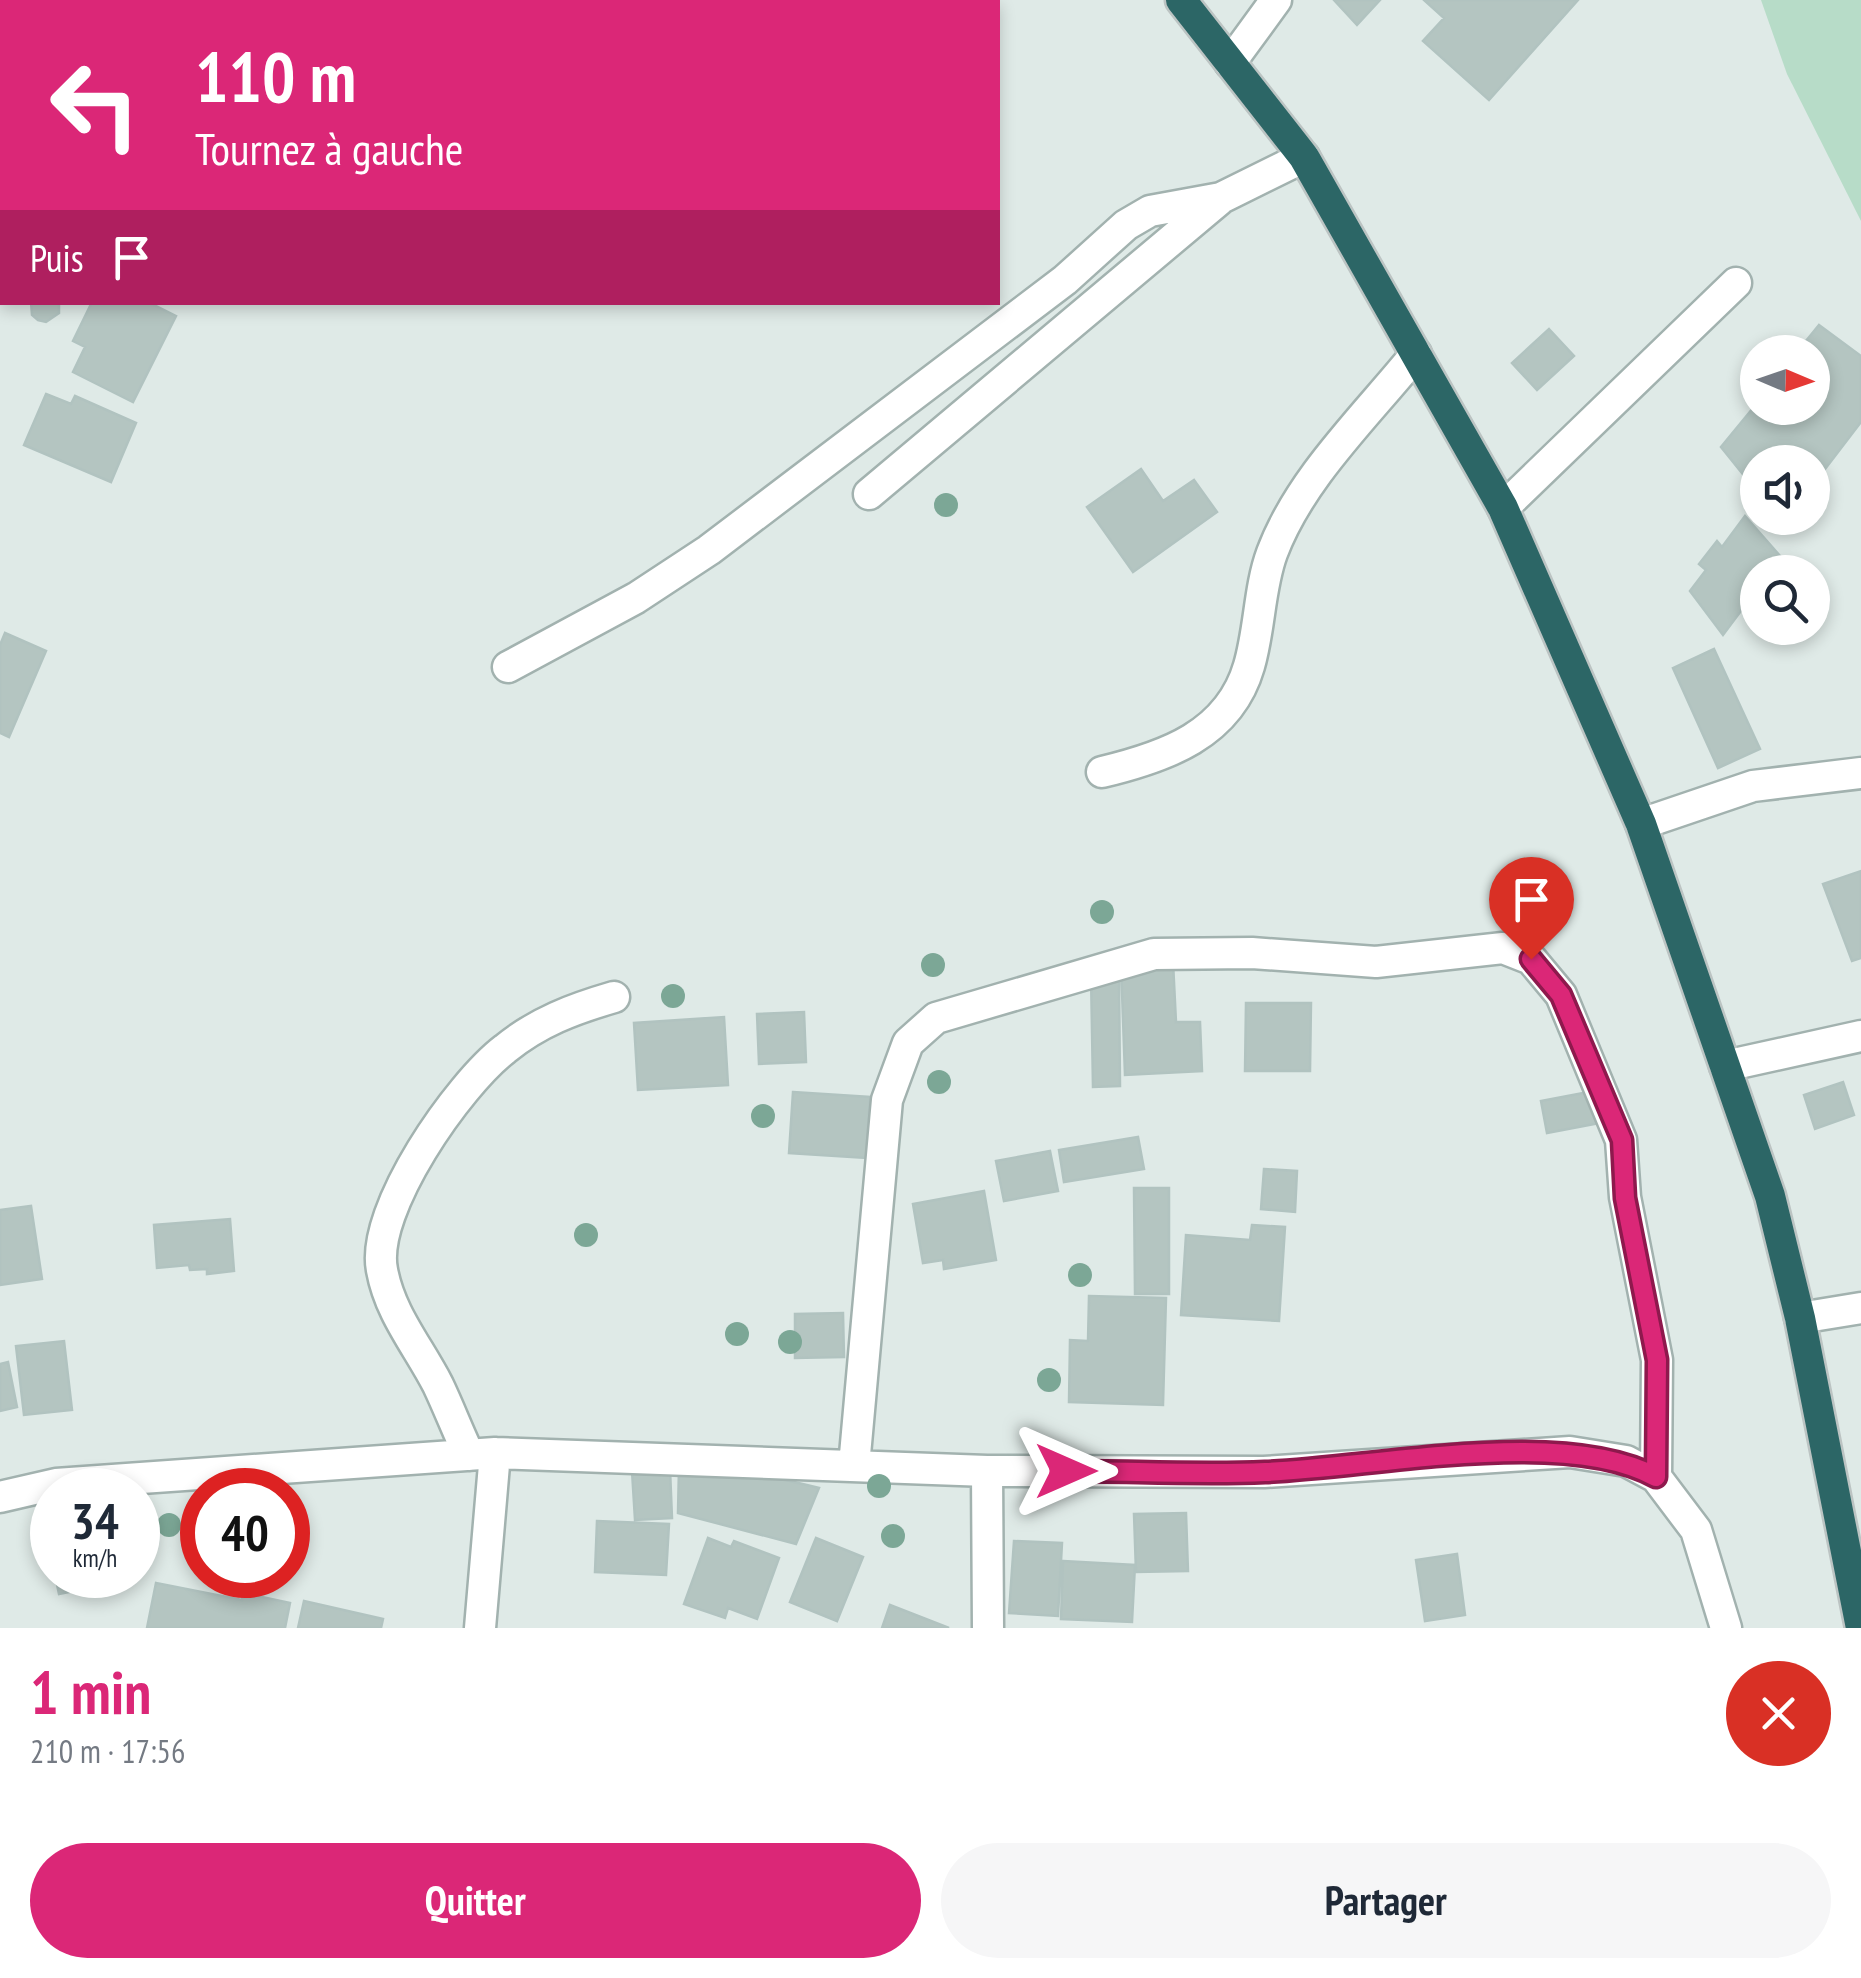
<!DOCTYPE html>
<html lang="fr">
<meta charset="utf-8">
<style>
:root{--surface:#fff;--page:#f6f6f7;--text:#1f2937;--muted:#747a83;--accent:#db2777}
body{margin:0;font-family:"PT Sans Narrow",sans-serif;background:var(--page);color:var(--text);height:100vh;display:flex;flex-direction:column;font-size:38px;white-space:nowrap}
*{box-sizing:border-box;margin:0}
p{font-size:32px;color:var(--muted)}
.icon{flex:none;width:55px;height:55px;fill:none;stroke:currentColor;stroke-width:2;stroke-linecap:round;stroke-linejoin:round}
.map{position:relative;height:1628px;overflow:hidden}
.details{display:flex;flex-direction:column;background:var(--surface);flex:1}
.details>*{flex:none}
.banner{position:absolute;left:0px;top:0px;width:1000px;height:305px;box-shadow:0 5px 15px #0003;background:#db2777;color:#fff;overflow:hidden}
.needle{width:65px;rotate:92deg}
.tools{position:absolute;left:1740px;top:335px;display:grid;gap:20px}
.tools a{display:grid;place-items:center;width:90px;height:90px;border-radius:50%;background:var(--surface);box-shadow:0 5px 15px #0003;font-size:50px}
.speed{position:absolute;left:30px;top:1468px;display:flex;gap:20px;font-size:50px;font-weight:700;text-align:center}
.speed>*{display:grid;place-content:center;width:130px;height:130px;border-radius:50%;background:var(--surface);box-shadow:0 5px 15px #0003;line-height:1}
.speed small{font-size:25px;font-weight:400}
.speed .limit{border:15px solid #d22;background:#fff;color:#111}
.pin{position:absolute;display:grid;place-items:center;width:85px;height:85px;color:#fff;margin:-102px -42px;border-radius:50% 50% 50% 0;rotate:-45deg;box-shadow:0 0 10px #0007}
.pin .icon{rotate:45deg}
.me{position:absolute;width:110px;margin:-55px;rotate:90deg;stroke-linejoin:round;filter:drop-shadow(0 0 8px #0008)}
.turn{display:flex;align-items:center;gap:35px;height:210px;padding:0 30px;font-size:45px}
.turn .icon{width:130px;height:130px;stroke-width:2.5}
.turn b{display:block;font-size:70px;line-height:85px}
.then{display:flex;align-items:center;height:95px;padding:0 30px;background:#0003;gap:20px;font-size:38px}
.round{display:grid;place-items:center;flex:none;width:105px;height:105px;border-radius:52px;background:var(--page)}
.headline{display:flex;align-items:center;justify-content:space-between;height:170px;padding:0 30px}
h1{font-size:60px;font-weight:700;line-height:75px;color:var(--accent)}
.primary-button{display:flex;gap:20px;margin-top:auto;padding:20px 30px}
.primary-button a{flex:1;height:115px;border-radius:60px;background:var(--accent);color:#fff;font-size:40px;font-weight:700;line-height:115px;text-align:center}
.primary-button a+a{background:var(--page);color:var(--text)}
.map>svg:first-child{display:block}
.green{fill:#b7dcc8}
.building{fill:#b4c5c1;stroke:#b1c3c0;stroke-width:2.5}
.lines{fill:none;stroke-linecap:round;stroke-linejoin:round}
.minor-casing{stroke:#a2b2af;stroke-width:35}
.highway-casing{stroke:#bcc4c3;stroke-width:35}
.minor{stroke:#fff;stroke-width:30}
.highway{stroke:#2c6666;stroke-width:30}
.tree{fill:#7ca796}
.route-casing{stroke:#8e194d;stroke-width:25}
.route{stroke:#db2777;stroke-width:18}
</style>
<div class="map">
<svg width="1861" height="1628" viewBox="0 0 1861 1628">
<rect width="100%" height="100%" fill="#dfeae7"/>
<!-- green -->
<path class="green" d="M1761 0H1861V221L1787 74Z"/>
<!-- building -->
<path class="building" d="M1334 0H1380L1357 25Z
M1424 0H1578L1489 100 1423 41 1444 18Z
M31 302H59V313L46 322 38 320 32 315Z
M92 302H148L176 316 133 402 73 372 85 347 73 341Z
M1819 325 1861 356V422L1812 486V462H1758V493L1721 447 1758 402V408H1812V352H1797Z
M1549 329 1574 356 1537 390 1512 363Z
M46 394 71 404 75 396 136 423 111 482 24 445Z
M1141 469 1163 501 1194 480 1217 512 1133 572 1087 507Z
M1745 516 1781 557 1769 572H1758V588L1723 635 1690 591 1706 570 1699 564 1717 541 1722 547Z
M5 633 46 651 9 737 0 733V645Z
M1714 649 1760 749 1718 768 1673 668Z
M1861 871V958L1852 961 1823 884Z
M1173 962 1176 1022H1200L1202 1071 1125 1075 1121 964Z
M1091 975H1119L1120 1086 1093 1087Z
M1246 1003H1311L1310 1071H1245Z
M804 1012 806 1062 759 1064 757 1014Z
M724 1017 728 1085 638 1090 634 1023Z
M1843 1082 1854 1115 1815 1129 1804 1095Z
M1599 1090 1605 1122 1547 1133 1541 1101Z
M793 1092 870 1097 866 1158 789 1153Z
M1138 1137 1144 1169 1064 1182 1059 1150Z
M1050 1151 1058 1191 1004 1201 996 1161Z
M1264 1169 1297 1171 1295 1212 1261 1209Z
M1134 1188H1169V1294H1135Z
M984 1191 996 1260 944 1269 943 1260 923 1263 913 1204Z
M31 1206 42 1279 0 1285V1210Z
M230 1219 234 1271 207 1274V1269L190 1270 189 1265 157 1268 154 1225Z
M1252 1225 1285 1227 1279 1321 1181 1315 1186 1235 1250 1240Z
M1089 1296 1166 1298 1163 1405 1069 1402 1070 1340 1088 1341Z
M843 1313 844 1357 795 1358V1314Z
M64 1341 72 1410 24 1415 16 1346Z
M8 1362 17 1407 0 1411V1364Z
M679 1467 748 1471 819 1488 796 1544 678 1513Z
M670 1469 672 1518 635 1520 632 1471Z
M1186 1513 1188 1571 1136 1572 1134 1514Z
M597 1521 669 1524 666 1575 595 1572Z
M708 1538 731 1547 734 1541 779 1558 757 1619 728 1608 725 1618 684 1604Z
M816 1538 863 1557 837 1621 790 1602Z
M1014 1541 1062 1543 1058 1616 1009 1613Z
M1457 1554 1465 1615 1425 1621 1416 1560Z
M1063 1561 1135 1565 1132 1622 1061 1619Z
M55 1575H123L124 1581 59 1594Z
M156 1583 242 1600 243 1593 290 1603 285 1628H147Z
M304 1601 383 1619 381 1628H298Z
M890 1605 949 1628H882Z"/>
<g class="lines">
<!-- minor casing -->
<g class="minor-casing">
<path id="minor" d="M1230 63 1276 0
M869 494 1219 200
M1503 508 1736 283
M508 667 636 598 709 550 1065 280 1126 225 1150 211 1221 198 1304 157
M1102 772C1165 757 1229 735 1249 666 1260 629 1259 588 1272 553 1300 478 1367 415 1416 354
M1641 824 1753 786 1861 773
M1725 1066 1861 1036
M1800 1318 1861 1308
M469 1455C458 1432 449 1408 438 1385 418 1346 390 1314 382 1270 370 1210 459 1084 505 1049 538 1022 573 1009 614 997
M854 1466 887 1100 908 1043 936 1018 1154 954 1252 953 1376 962 1503 948 1531 959 1561 995 1621 1140 1625 1197 1657 1360 1656 1477
M987 1471 988 1628
M0 1497 56 1484 495 1453 987 1471 1264 1472 1570 1452 1626 1461 1656 1477 1696 1530 1726 1628
M480 1628 495 1453"/>
</g>
<!-- highway casing -->
<g class="highway-casing">
<path id="highway" d="M1181 0 1304 157 1503 508 1641 824 1770 1196 1800 1318 1861 1628"/>
</g>
<!-- minor -->
<use href="#minor" class="minor"/>
<!-- highway -->
<use href="#highway" class="highway"/>
</g>
<!-- trees -->
<g class="tree">
<circle cx="946" cy="505" r="12"/>
<circle cx="1102" cy="912" r="12"/>
<circle cx="933" cy="965" r="12"/>
<circle cx="673" cy="996" r="12"/>
<circle cx="939" cy="1082" r="12"/>
<circle cx="763" cy="1116" r="12"/>
<circle cx="586" cy="1235" r="12"/>
<circle cx="1080" cy="1275" r="12"/>
<circle cx="737" cy="1334" r="12"/>
<circle cx="790" cy="1342" r="12"/>
<circle cx="1049" cy="1380" r="12"/>
<circle cx="879" cy="1486" r="12"/>
<circle cx="169" cy="1525" r="12"/>
<circle cx="893" cy="1536" r="12"/>
</g>
<g class="lines">
<!-- route casing -->
<g class="route-casing">
<path id="route" d="M1066 1471C1132 1471 1199 1475 1265 1472 1373 1468 1563 1426 1656 1477L1657 1360 1625 1198 1622 1140 1561 995 1531 959"/>
</g>
<!-- route -->
<use href="#route" class="route"/>
</g>
</svg>
<div class="tools">
<a><svg class="needle" viewBox="-14 -14 28 28"><path d="M0-13l5 13h-10z" fill="#e53935"/><path d="M0 13l5-13h-10z" fill="#747a83"/></svg></a>
<a><svg class="icon" aria-label="sound" viewBox="0 0 24 24"><path d="M4 9h4l5-4v14l-5-4H4zM17 9q2 3 0 6"/></svg></a>
<a><svg class="icon" aria-label="search" viewBox="0 0 24 24"><circle cx="10" cy="10" r="6"/><path d="M15 15l6 6"/></svg></a>
</div>
<div class="speed"><div>34<small>km/h</small></div><div class="limit">40</div></div>
<div class="pin" style="left:1531px;top:959px;background:#d93025"><svg class="icon" aria-label="arrive" viewBox="0 0 24 24"><path d="M6 21V4h12l-3 4 3 4H6"/></svg></div>
<svg class="me" style="left:1066px;top:1471px" viewBox="-20 -20 40 40"><path d="M0-17L14 15 0 8-14 15z" fill="#db2777" stroke="#fff" stroke-width="4"/></svg>
<div class="banner">
<div class="turn"><svg class="icon" aria-label="left" viewBox="0 0 24 24"><path d="M17 20v-9H6M10 6l-5 5 5 5"/></svg><div><b>110 m</b>Tournez à gauche</div></div>
<div class="then">Puis<svg class="icon" aria-label="arrive" viewBox="0 0 24 24"><path d="M6 21V4h12l-3 4 3 4H6"/></svg></div>
</div>
</div>
<section class="details">
<div class="headline"><div><h1>1 min</h1><p>210 m · 17:56</p></div><a class="round" style="background:#d93025;color:#fff"><svg class="icon" aria-label="close" viewBox="0 0 24 24"><path d="M6 6l12 12M18 6L6 18"/></svg></a></div>
<div class="primary-button"><a>Quitter</a><a>Partager</a></div>
</section>
